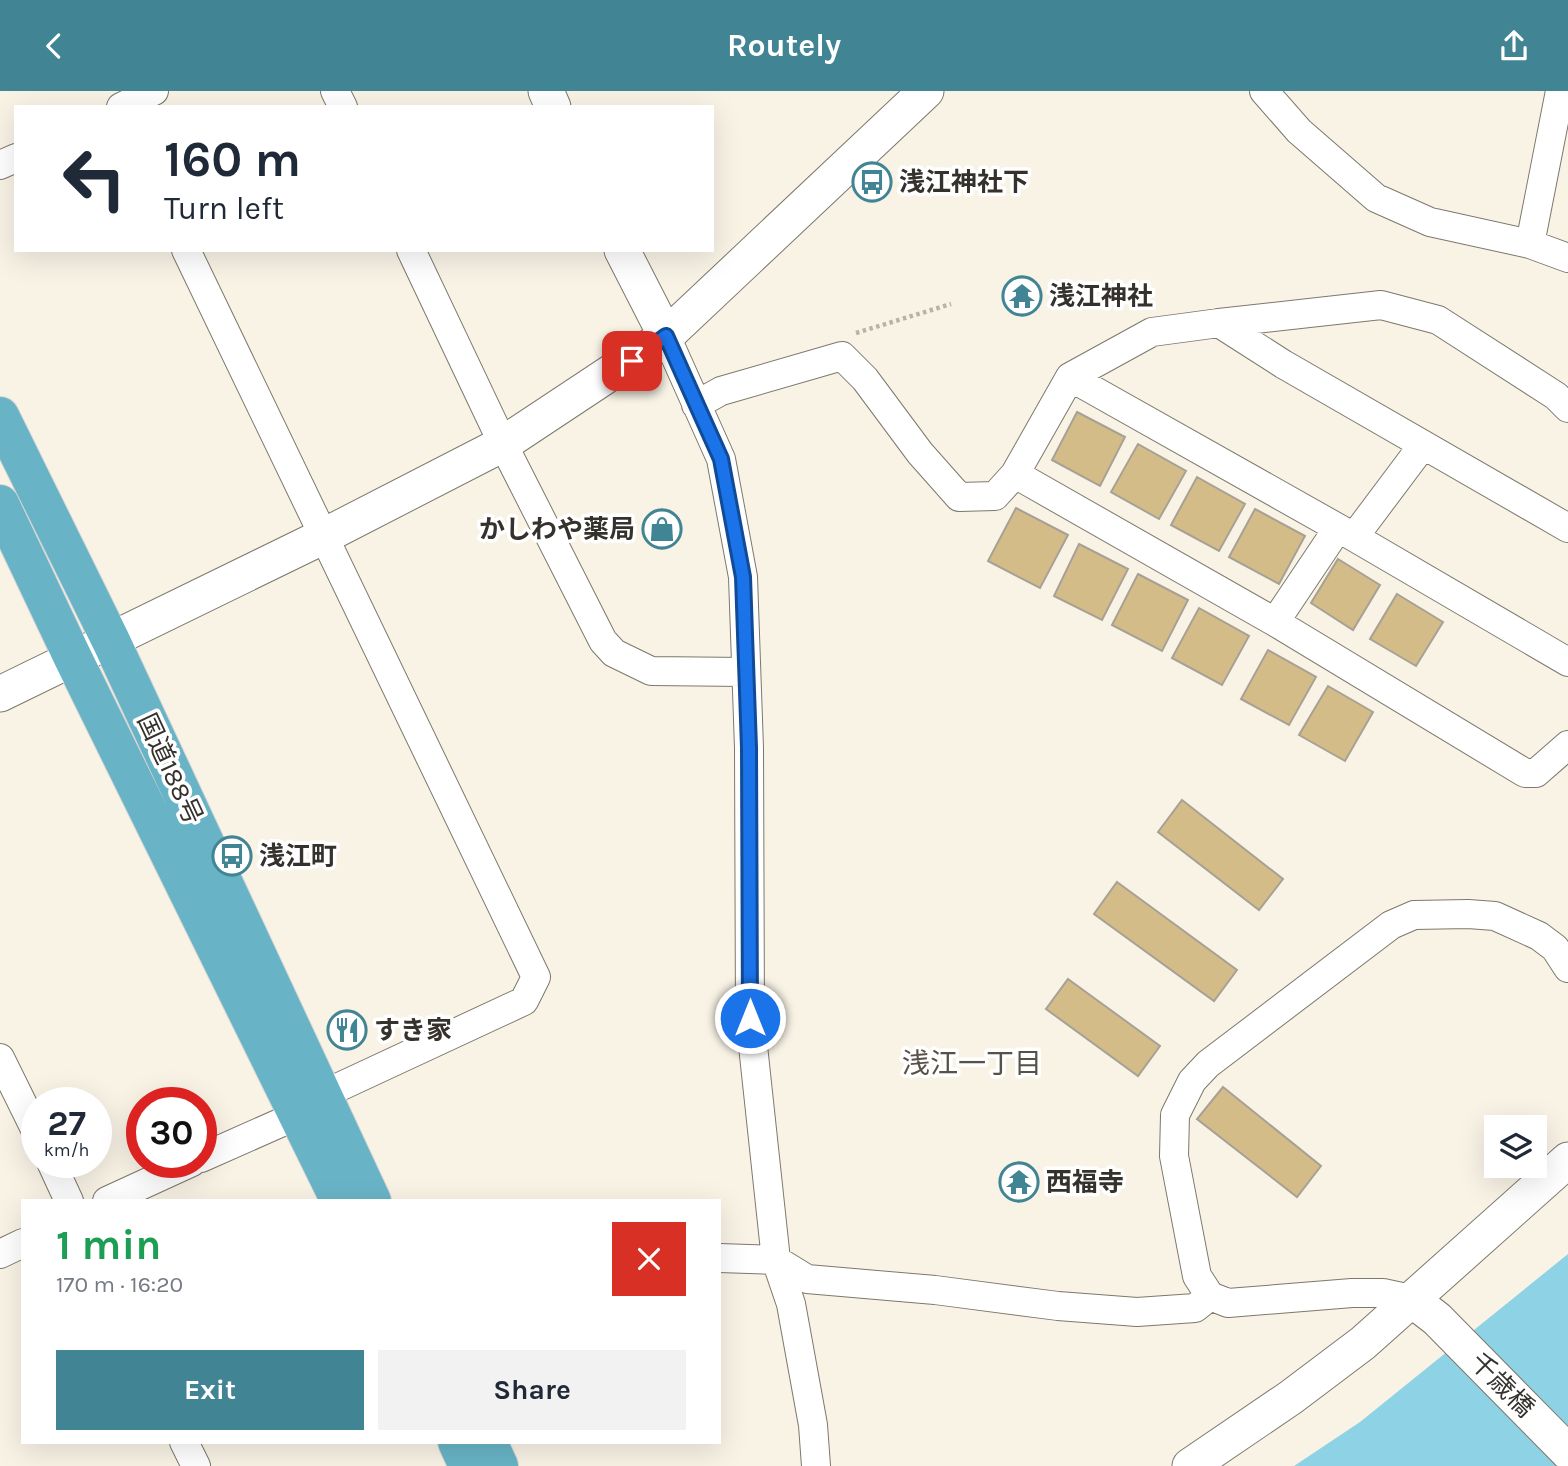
<!DOCTYPE html>
<meta charset="utf-8">
<style>
:root{--surface:#fff;--page:#f2f2f3;--text:#1f2937;--muted:#747a83;--accent:#418494}
body{margin:0;font-family:Karla,"Noto Sans JP",sans-serif;background:var(--page);color:var(--text);height:100vh;display:flex;flex-direction:column;font-size:26px;white-space:nowrap}
*{box-sizing:border-box;margin:0}
p{font-size:23px;color:var(--muted)}
.icon{flex:none;width:38px;height:38px;fill:none;stroke:currentColor;stroke-width:2;stroke-linecap:round;stroke-linejoin:round}
.map{position:relative;flex:1;overflow:hidden}
.side{position:absolute;left:21px;top:1108px;width:700px;height:245px;display:flex;flex-direction:column;background:var(--surface);border-radius:0px;box-shadow:0 7px 28px #0002}
.side>*{flex:none}
.hud{position:absolute;left:14px;top:14px;width:700px;height:147px;border-radius:0px;box-shadow:0 7px 28px #0002;background:#fff;color:var(--text);overflow:hidden}
.buttons{position:absolute;left:1484px;top:1024px;display:grid;gap:14px}
.buttons a{display:grid;place-items:center;width:63px;height:63px;border-radius:0px;background:var(--surface);box-shadow:0 7px 28px #0002;font-size:35px}
.speed{position:absolute;left:21px;top:996px;display:flex;gap:14px;font-size:35px;font-weight:700;text-align:center}
.speed>*{display:grid;place-content:center;width:91px;height:91px;border-radius:50%;background:var(--surface);box-shadow:0 7px 28px #0002;line-height:1}
.speed small{font-size:18px;font-weight:400}
.speed .limit{border:10px solid #d22;background:#fff;color:#111}
.pin{position:absolute;display:grid;place-items:center;width:60px;height:60px;color:#fff;margin:-30px;border-radius:14px;box-shadow:0 4px 10px #0006}
.me{position:absolute;width:77px;margin:-38px;rotate:0deg;stroke-linejoin:round;filter:drop-shadow(0 0 5px #0008)}
.turn{display:flex;align-items:center;gap:24px;height:147px;padding:0 35px;font-size:32px}
.turn .icon{width:91px;height:91px;stroke-width:2.5}
.turn b{display:block;font-size:49px;line-height:60px}
.round{display:grid;place-items:center;flex:none;width:74px;height:74px;border-radius:0px;background:var(--page)}
.head{display:flex;align-items:center;justify-content:space-between;height:119px;padding:0 35px}
h1{font-size:42px;font-weight:700;line-height:52px;color:#1e9e55}
.button{display:flex;gap:14px;margin-top:auto;padding:14px 35px}
.button a{flex:1;height:80px;border-radius:0px;background:var(--accent);color:#fff;font-size:28px;font-weight:700;line-height:80px;text-align:center}
.button a+a{background:var(--page);color:var(--text)}
header{display:flex;justify-content:space-between;align-items:center;height:91px;padding:0 35px;background:var(--accent);color:#fff;font-size:32px;font-weight:700}
.map>svg:first-child{display:block}
.water{fill:#8ed3e5}
.building{fill:#d4bc88;stroke:#a7a195;stroke-width:2}
.lines{fill:none;stroke-linecap:round;stroke-linejoin:round}
.minor-casing{stroke:#7d786c;stroke-width:30}
.tertiary-casing{stroke:#7d786c;stroke-width:37}
.trunk-casing{stroke:#d7d6d5;stroke-width:40}
.path{stroke:#b8b3a8;stroke-width:4.5;stroke-dasharray:3.5 3.5;stroke-linecap:butt}
.minor{stroke:#fff;stroke-width:28}
.tertiary{stroke:#fff;stroke-width:35}
.trunk{stroke:#68b4c6;stroke-width:38}
.route-casing{stroke:#114b97;stroke-width:18}
.route{stroke:#1a73e8;stroke-width:12}
.labels{text-anchor:middle;dominant-baseline:central;stroke-width:7;stroke-linejoin:round;paint-order:stroke}
.poi-label{font-size:26px;font-weight:bold;fill:#35322d;stroke:#fff;text-anchor:start}
.street-label{font-size:26px;fill:#35322d;stroke:#fff}
.neighbourhood-label{font-size:28px;fill:#575247;stroke:#fff}
</style>
<header><svg class="icon" aria-label="back" viewBox="0 0 24 24"><path d="M15 5l-7 7 7 7"/></svg>Routely<svg class="icon" aria-label="share" viewBox="0 0 24 24"><path d="M12 15V3M7 8l5-5 5 5M5 13v7h14v-7"/></svg></header>
<div class="map">
<svg width="1568" height="1375" viewBox="0 0 1568 1375">
<rect width="100%" height="100%" fill="#f9f3e6"/>
<!-- water -->
<path class="water" d="M1568 1163V1375H1294L1360 1331Z"/>
<!-- building -->
<path class="building" d="M1077 321 1125 346 1100 395 1052 369Z
M1138 353 1186 380 1159 428 1111 401Z
M1197 386 1245 413 1219 460 1171 434Z
M1016 417 1068 444 1040 497 988 470Z
M1255 418 1305 445 1279 493 1229 466Z
M1079 453 1128 478 1102 529 1054 505Z
M1338 468 1380 494 1353 539 1311 512Z
M1138 483 1188 509 1162 560 1112 534Z
M1397 503 1443 531 1416 575 1370 548Z
M1199 517 1249 545 1222 594 1172 567Z
M1268 559 1316 586 1289 634 1241 608Z
M1328 595 1373 621 1345 670 1299 644Z
M1182 709 1283 788 1259 819 1158 741Z
M1117 791 1237 879 1214 910 1094 823Z
M1068 888 1160 955 1138 985 1046 918Z
M1223 996 1321 1075 1297 1106 1197 1028Z"/>
<g class="lines">
<!-- minor casing -->
<g class="minor-casing">
<path id="minor" d="M335 0 343 16
M1264 0 1299 40 1376 107 1430 131 1530 153 1568 167
M121 16 154 0
M0 74 16 67
M1530 153 1560 0
M186 159 536 886 524 910 322 1004 298 1024 201 1067
M411 159 503 353 603 550 614 562 651 580 746 581
M1219 232 1381 214 1438 229 1556 305 1568 317
M666 245 721 368 743 486 749 657 750 927 776 1169 791 1213 813 1334 816 1375
M1070 286 1354 446 1568 571
M696 314 721 300 842 265 865 288 920 362 959 406 995 405 1015 383 1070 286 1152 241 1219 232 1283 273 1568 437
M1015 383 1275 531 1525 682H1536L1568 654
M1354 446 1423 354
M1275 531 1338 437
M0 967 37 1042
M51 1071 69 1110
M107 1110 192 1071
M0 1163 23 1152
M719 1167 776 1169 807 1188 935 1199 1058 1215 1137 1221 1195 1217 1210 1205 1228 1212 1352 1202H1383L1411 1208
M1210 1205 1197 1185 1174 1065 1175 1024 1192 990 1208 973 1391 834 1414 824 1468 823 1495 825 1539 845 1555 857 1568 877
M184 1351 196 1375"/>
</g>
<!-- tertiary casing -->
<g class="tertiary-casing">
<path id="tertiary" d="M546 0 553 16
M622 159 666 245
M0 603 324 445 503 353 666 245 926 0
M1411 1208 1437 1228 1568 1361
M1190 1375 1290 1307 1363 1252 1568 1069"/>
</g>
<!-- trunk casing -->
<g class="trunk-casing">
<path id="trunk" d="M0 325 111 550 372 1110
M0 413 73 567 340 1110
M457 1351 468 1375
M488 1351 499 1375"/>
</g>
<!-- path -->
<path class="path" d="M856 242 951 213"/>
<!-- minor -->
<use href="#minor" class="minor"/>
<!-- tertiary -->
<use href="#tertiary" class="tertiary"/>
<!-- trunk -->
<use href="#trunk" class="trunk"/>
</g>
<g class="lines">
<!-- route casing -->
<g class="route-casing">
<path id="route" d="M632 270 666 245 721 368 743 486 749 657 750 927"/>
</g>
<!-- route -->
<use href="#route" class="route"/>
</g>
<!-- icons -->
<defs>
<g id="bus-ring" transform="scale(2.0125)"><circle r="9.5" fill="#fff" stroke="#418494" stroke-width="1.5"/><path d="M-5-6H5V4H4V6H2V4H-2V6H-4V4H-5ZM-3.5-4V0h7V-4ZM-3.5 1.2v1.5H-2V1.2ZM2 1.2v1.5H3.5V1.2Z" fill="#418494"/></g>
<g id="temple-ring" transform="scale(2.0125)"><circle r="9.5" fill="#fff" stroke="#418494" stroke-width="1.5"/><path d="M0-6L5-2H3V0L6.5 2.5H4V6H1.5V3h-3V6H-4V2.5H-6.5L-3 0V-2H-5Z" fill="#418494"/></g>
<g id="shop-ring" transform="scale(2.0125)"><circle r="9.5" fill="#fff" stroke="#418494" stroke-width="1.5"/><path d="M-5-2.5h2.3a2.7 3.5 0 0 1 5.4 0H5L5.5 6h-11ZM-1.5-2.5h3a1.5 2.3 0 0 0-3 0Z" fill="#418494"/></g>
<g id="restaurant-ring" transform="scale(2.0125)"><circle r="9.5" fill="#fff" stroke="#418494" stroke-width="1.5"/><path d="M-5-6h1v4h1v-4h1v4h1v-4h1v5L-1.5 .5V6h-2V.5L-5-1ZM5-6V6H3V1.5H1.5Q1.5-4 5-6Z" fill="#418494"/></g>
</defs>
<g fill-rule="evenodd">
<use href="#bus-ring" x="872" y="91"/>
<use href="#temple-ring" x="1022" y="205"/>
<use href="#shop-ring" x="662" y="438"/>
<use href="#bus-ring" x="232" y="765"/>
<use href="#restaurant-ring" x="347" y="939"/>
<use href="#temple-ring" x="1019" y="1091"/>
</g>
<g class="labels">
<!-- poi labels -->
<g class="poi-label">
<text x="899" y="91">浅江神社下</text>
<text x="1049" y="205">浅江神社</text>
<text x="635" y="438" text-anchor="end">かしわや薬局</text>
<text x="259" y="765">浅江町</text>
<text x="374" y="939">すき家</text>
<text x="1046" y="1091">西福寺</text>
</g>
<!-- street labels -->
<g class="street-label">
<text transform="translate(170 678) rotate(65)">国道188号</text>
<text transform="translate(1502 1294) rotate(45)">千歳橋</text>
</g>
<!-- neighbourhood labels -->
<g class="neighbourhood-label">
<text x="972" y="972">浅江一丁目</text>
</g>
</g>
</svg>
<div class="buttons">
<a><svg class="icon" aria-label="layers" viewBox="0 0 24 24"><path d="M12 4l9 5-9 5-9-5zM3 14l9 5 9-5"/></svg></a>
</div>
<div class="speed"><div>27<small>km/h</small></div><div class="limit">30</div></div>
<div class="pin" style="left:632px;top:270px;background:#d93025"><svg class="icon" aria-label="arrive" viewBox="0 0 24 24"><path d="M6 21V4h12l-3 4 3 4H6"/></svg></div>
<svg class="me" style="left:750px;top:927px" viewBox="-20 -20 40 40"><circle r="17" fill="#1a73e8" stroke="#fff" stroke-width="3"/><path d="M0-11L8 9 0 5-8 9z" fill="#fff"/></svg>
<div class="hud">
<div class="turn"><svg class="icon" aria-label="left" viewBox="0 0 24 24"><path d="M17 20v-9H6M10 6l-5 5 5 5"/></svg><div><b>160 m</b>Turn left</div></div>
</div>
<section class="side">
<div class="head"><div><h1>1 min</h1><p>170 m · 16:20</p></div><a class="round" style="background:#d93025;color:#fff"><svg class="icon" aria-label="close" viewBox="0 0 24 24"><path d="M6 6l12 12M18 6L6 18"/></svg></a></div>
<div class="button"><a>Exit</a><a>Share</a></div>
</section>
</div>
